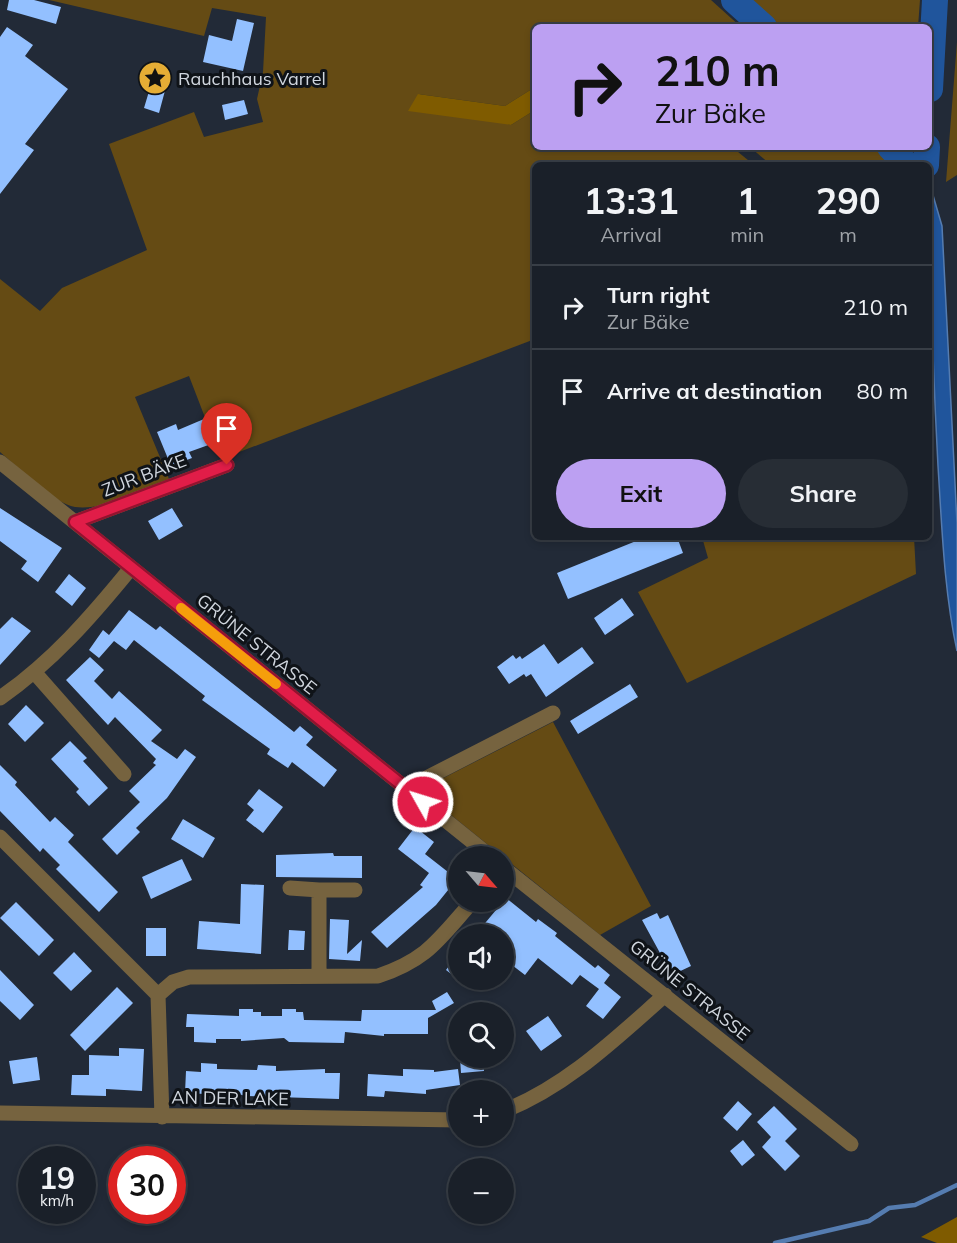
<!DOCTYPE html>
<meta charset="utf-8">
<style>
:root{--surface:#1a2029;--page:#272d35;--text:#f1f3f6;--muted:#9fa3a8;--line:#383e46;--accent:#bca0f2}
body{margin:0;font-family:Mulish,sans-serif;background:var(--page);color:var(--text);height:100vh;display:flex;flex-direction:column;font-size:22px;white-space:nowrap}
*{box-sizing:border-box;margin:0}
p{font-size:20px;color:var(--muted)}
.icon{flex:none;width:33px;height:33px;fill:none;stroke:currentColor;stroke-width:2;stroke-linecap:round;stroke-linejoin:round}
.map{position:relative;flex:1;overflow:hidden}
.panel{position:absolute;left:532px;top:162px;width:400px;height:378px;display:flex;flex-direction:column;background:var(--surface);border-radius:9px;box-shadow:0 3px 9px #0003,0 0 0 2px var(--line)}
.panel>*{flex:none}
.top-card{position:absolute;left:532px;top:24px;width:400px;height:126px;border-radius:9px;box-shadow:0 3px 9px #0003,0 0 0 2px var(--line);background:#bca0f2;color:#111;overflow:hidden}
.needle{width:39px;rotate:118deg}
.controls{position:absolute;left:448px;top:846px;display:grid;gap:12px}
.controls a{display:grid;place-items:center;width:66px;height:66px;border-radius:50%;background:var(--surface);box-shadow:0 3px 9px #0003,0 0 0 2px var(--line);font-size:30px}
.speed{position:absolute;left:18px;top:1146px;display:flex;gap:12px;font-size:30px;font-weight:700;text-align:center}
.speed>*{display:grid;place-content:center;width:78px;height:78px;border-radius:50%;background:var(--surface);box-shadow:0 3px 9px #0003,0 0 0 2px var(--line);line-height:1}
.speed small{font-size:15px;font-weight:400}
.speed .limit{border:9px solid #d22;background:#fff;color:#111}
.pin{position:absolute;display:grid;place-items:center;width:51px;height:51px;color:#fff;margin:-62px -26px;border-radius:50% 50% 50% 0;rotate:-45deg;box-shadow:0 0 6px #0007}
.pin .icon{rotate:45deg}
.me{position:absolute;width:66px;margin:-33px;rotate:309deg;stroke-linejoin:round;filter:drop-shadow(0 0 4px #0008)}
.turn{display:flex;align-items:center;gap:21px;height:126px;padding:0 24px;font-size:27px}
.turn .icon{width:78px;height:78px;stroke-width:2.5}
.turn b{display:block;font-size:42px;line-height:51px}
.eta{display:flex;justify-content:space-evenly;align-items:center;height:102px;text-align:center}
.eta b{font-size:36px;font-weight:700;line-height:42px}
.action{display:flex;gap:12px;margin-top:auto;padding:12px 24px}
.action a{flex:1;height:69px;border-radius:36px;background:var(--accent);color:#111;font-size:24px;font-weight:700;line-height:69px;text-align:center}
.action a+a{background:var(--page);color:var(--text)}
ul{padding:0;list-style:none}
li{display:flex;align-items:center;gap:18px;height:84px;padding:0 24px;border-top:2px solid var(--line)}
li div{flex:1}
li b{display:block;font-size:22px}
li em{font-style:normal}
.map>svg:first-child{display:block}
.green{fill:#654b14}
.forest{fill:#7f5b00}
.water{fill:#20559c;stroke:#557cb0;stroke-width:1.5}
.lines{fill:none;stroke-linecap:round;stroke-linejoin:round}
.stream{stroke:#557cb0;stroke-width:4.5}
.river{stroke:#20559c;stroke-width:26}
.building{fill:#93c0ff}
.minor{stroke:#76633f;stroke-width:15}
.route-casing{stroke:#92132f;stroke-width:15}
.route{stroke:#e11d48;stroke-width:10}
.slow{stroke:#f59e0b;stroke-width:10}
.labels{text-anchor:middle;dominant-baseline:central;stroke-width:6;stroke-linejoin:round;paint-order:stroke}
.poi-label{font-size:18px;fill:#d0d6de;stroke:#0f1318;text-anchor:start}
.street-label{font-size:18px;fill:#d0d6de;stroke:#0f1318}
</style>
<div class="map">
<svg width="957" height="1243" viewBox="0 0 957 1243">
<rect width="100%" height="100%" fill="#222a37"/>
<!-- green -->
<path class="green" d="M49 0H711L741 27H536L535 87 505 106 418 94 511 125 535 110 536 147H732L754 165H536L535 339 221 459 189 376 135 397 169 479C141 489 105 511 75 507 54 504 17 466 0 452V279L40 311 62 288 147 250 109 144 194 112 204 137 263 122 257 99 263 72 266 17 212 8 204 36Z
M743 0H920L918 27H772Z
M957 42V175L946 182Z
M750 147H874L894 165H771Z
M702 537H914L916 574 687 683 638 592 708 558Z
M553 722 651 906 600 935 420 790Z"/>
<!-- forest -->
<path class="forest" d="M535 87V110L511 125 408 111 418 94 505 106Z
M957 1217V1243H937L921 1237Z"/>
<!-- water -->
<path class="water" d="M930 185 942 226 957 523V651C944 591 942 528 938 466 933 373 930 279 930 185Z"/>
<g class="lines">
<!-- stream -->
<path class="stream" d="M775 1243 869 1221 889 1208 915 1205 957 1185"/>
<!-- river -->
<path class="river" d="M734 0 764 27
M930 89 935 0
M890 147 907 165
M926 165 927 147"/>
</g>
<!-- building -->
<path class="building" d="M9 0H34L61 7 56 24 7 10Z
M237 19 254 23 243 71 203 62 209 35 232 41Z
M7 27 33 45 25 56 68 89 25 144 34 150 0 194V37Z
M145 65 170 72 159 113 144 108 150 88 139 84Z
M244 100 248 114 225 120 222 105Z
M204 419 214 443 189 452 192 458 171 466 157 432 176 424 178 430Z
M0 508 62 548 38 582 21 569 27 561 0 541Z
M172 508 183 526 159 540 148 521Z
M646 537H677L683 553 568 599 557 573Z
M69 574 86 588 72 606 55 592Z
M622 598 634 615 605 635 594 618Z
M129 610 156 630 160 626 294 732 300 726 313 737 306 745 337 770 324 787 292 762 288 768 267 754 270 749 202 700 205 696 134 640 126 650 114 641 99 658 89 650 103 630 109 635Z
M12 617 31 631 0 665V629Z
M544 644 558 664 582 647 594 663 546 697 531 674 526 677 524 674 509 684 497 667 513 655 516 659 520 656 522 659Z
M90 657 104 670 94 681 112 699 119 691 162 730 151 741 177 759 185 749 196 757 167 798 136 828 140 832 117 855 102 839 140 802 129 791 156 765 153 763 156 759 115 717 108 725 66 680Z
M630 684 638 697 578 734 570 721Z
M26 705 44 723 25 742 8 724Z
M70 741 87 758 83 761 108 788 89 806 76 792 79 789 51 759Z
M0 765 17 782 15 785 50 822 55 817 74 835 68 842 118 892 99 912 56 869 60 865 43 848 40 852 0 811Z
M259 789 283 807 263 833 246 820 254 810 247 804Z
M183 819 215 838 203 858 171 839Z
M415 827 434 842 425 854 457 879 436 905 387 948 371 932 423 887 420 885 429 873 398 849Z
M333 853 334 856H362V878L276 877V855Z
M182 859 192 880 151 899 142 877Z
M241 884 264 885 261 954 197 949 199 921 240 924Z
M506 898 536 922 538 919 557 933 555 936 595 968 598 965 610 975 604 983 621 997 603 1019 586 1006 599 989 580 975 572 985 538 958 525 975 504 959V934H476Z
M16 902 54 940 39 956 0 918Z
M657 913 660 919 668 915 691 966 672 975 642 920Z
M330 919 349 920 347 954 362 940 360 961 329 959Z
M146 928H166V956H146Z
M289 930 305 931 304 950H288Z
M74 952 92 971 71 991 53 973Z
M459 952V980L446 970Z
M0 970 34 1005 20 1020 0 1001Z
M117 987 133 1003 85 1051 70 1035Z
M447 992 454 1003 428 1018V1034H384V1036L345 1032 344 1043 289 1042 284 1038 241 1041V1039H216V1043L194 1042V1027H186L187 1014 239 1016V1009H253V1012H261V1016H282V1009H296V1012H303L304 1020 361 1021 362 1010H436L432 1001Z
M548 1016 562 1036 541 1051 526 1031Z
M119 1048 144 1049 142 1091 106 1089V1096L71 1095 72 1075H89V1055L119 1056Z
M37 1057 40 1080 13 1084 9 1061Z
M460 1058H483L484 1071 461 1073Z
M201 1063 217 1064V1069L257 1070 258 1065 276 1066V1071L325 1069V1073H340L339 1099 245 1096 233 1092 205 1091V1094L185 1093 186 1071 201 1072Z
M403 1069 434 1070V1072L458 1069 460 1085 426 1090V1094L385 1091 384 1097 367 1096 368 1074 403 1076Z
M738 1101 752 1114 737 1131 723 1118Z
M774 1106 797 1129 785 1141 800 1156 785 1171 762 1147 771 1137 757 1122Z
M743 1140 755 1155 742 1166 730 1151Z"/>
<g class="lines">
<!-- minor -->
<path class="minor" d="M0 462 490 856
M75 522 227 465
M35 673 124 774
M0 698C52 662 91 617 131 568
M407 788 553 713
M0 837 158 995 162 1117
M504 868 851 1144
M290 888 319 890
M319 976V890H355
M158 995 173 982 189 977 378 976C428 959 438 940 472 902
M504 1111C567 1086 615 1039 665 995
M0 1113 459 1120"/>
</g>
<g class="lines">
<!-- route casing -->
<g class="route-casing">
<path id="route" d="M227 465 75 522 423 802"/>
</g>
<!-- route -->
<use href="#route" class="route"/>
<!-- slow -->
<path class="slow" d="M181 608 276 684"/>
</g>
<!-- icons -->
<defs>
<g id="sight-disc" transform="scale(1.725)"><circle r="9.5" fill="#e5ad35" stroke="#0f1318"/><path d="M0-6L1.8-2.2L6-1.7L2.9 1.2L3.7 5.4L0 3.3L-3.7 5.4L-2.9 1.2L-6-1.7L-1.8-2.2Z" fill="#111"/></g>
</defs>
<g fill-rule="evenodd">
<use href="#sight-disc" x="155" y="78"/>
</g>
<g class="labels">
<!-- poi labels -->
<g class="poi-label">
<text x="178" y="78">Rauchhaus Varrel</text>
</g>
<!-- street labels -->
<g class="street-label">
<text transform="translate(144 475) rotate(-21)">ZUR BÄKE</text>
<text transform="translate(257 644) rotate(39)">GRÜNE STRASSE</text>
<text transform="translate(690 990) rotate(39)">GRÜNE STRASSE</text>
<text transform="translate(230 1098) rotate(1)">AN DER LAKE</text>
</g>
</g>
</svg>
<div class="controls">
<a><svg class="needle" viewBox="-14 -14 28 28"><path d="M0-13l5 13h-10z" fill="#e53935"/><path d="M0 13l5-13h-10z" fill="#9fa3a8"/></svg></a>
<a><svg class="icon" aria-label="sound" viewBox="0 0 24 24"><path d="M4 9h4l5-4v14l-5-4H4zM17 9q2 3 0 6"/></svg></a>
<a><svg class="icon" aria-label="search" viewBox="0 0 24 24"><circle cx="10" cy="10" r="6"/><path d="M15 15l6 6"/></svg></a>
<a>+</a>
<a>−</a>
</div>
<div class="speed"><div>19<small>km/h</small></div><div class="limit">30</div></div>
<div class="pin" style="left:227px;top:465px;background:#d93025"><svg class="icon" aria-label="arrive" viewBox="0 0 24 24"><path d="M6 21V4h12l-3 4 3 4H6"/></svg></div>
<svg class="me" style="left:423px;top:802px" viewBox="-20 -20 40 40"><circle r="17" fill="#e11d48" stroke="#fff" stroke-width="3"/><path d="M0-11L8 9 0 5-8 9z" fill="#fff"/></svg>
<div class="top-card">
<div class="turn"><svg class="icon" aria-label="right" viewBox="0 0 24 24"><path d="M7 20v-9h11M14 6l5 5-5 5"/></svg><div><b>210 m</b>Zur Bäke</div></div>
</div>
<section class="panel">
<div class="eta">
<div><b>13:31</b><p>Arrival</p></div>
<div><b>1</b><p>min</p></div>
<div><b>290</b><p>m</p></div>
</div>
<ul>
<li><svg class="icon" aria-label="right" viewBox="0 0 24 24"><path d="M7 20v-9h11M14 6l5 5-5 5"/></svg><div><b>Turn right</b><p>Zur Bäke</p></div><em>210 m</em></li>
<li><svg class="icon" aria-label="arrive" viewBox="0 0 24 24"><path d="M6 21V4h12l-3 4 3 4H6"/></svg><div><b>Arrive at destination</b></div><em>80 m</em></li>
</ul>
<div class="action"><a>Exit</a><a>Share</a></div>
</section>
</div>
